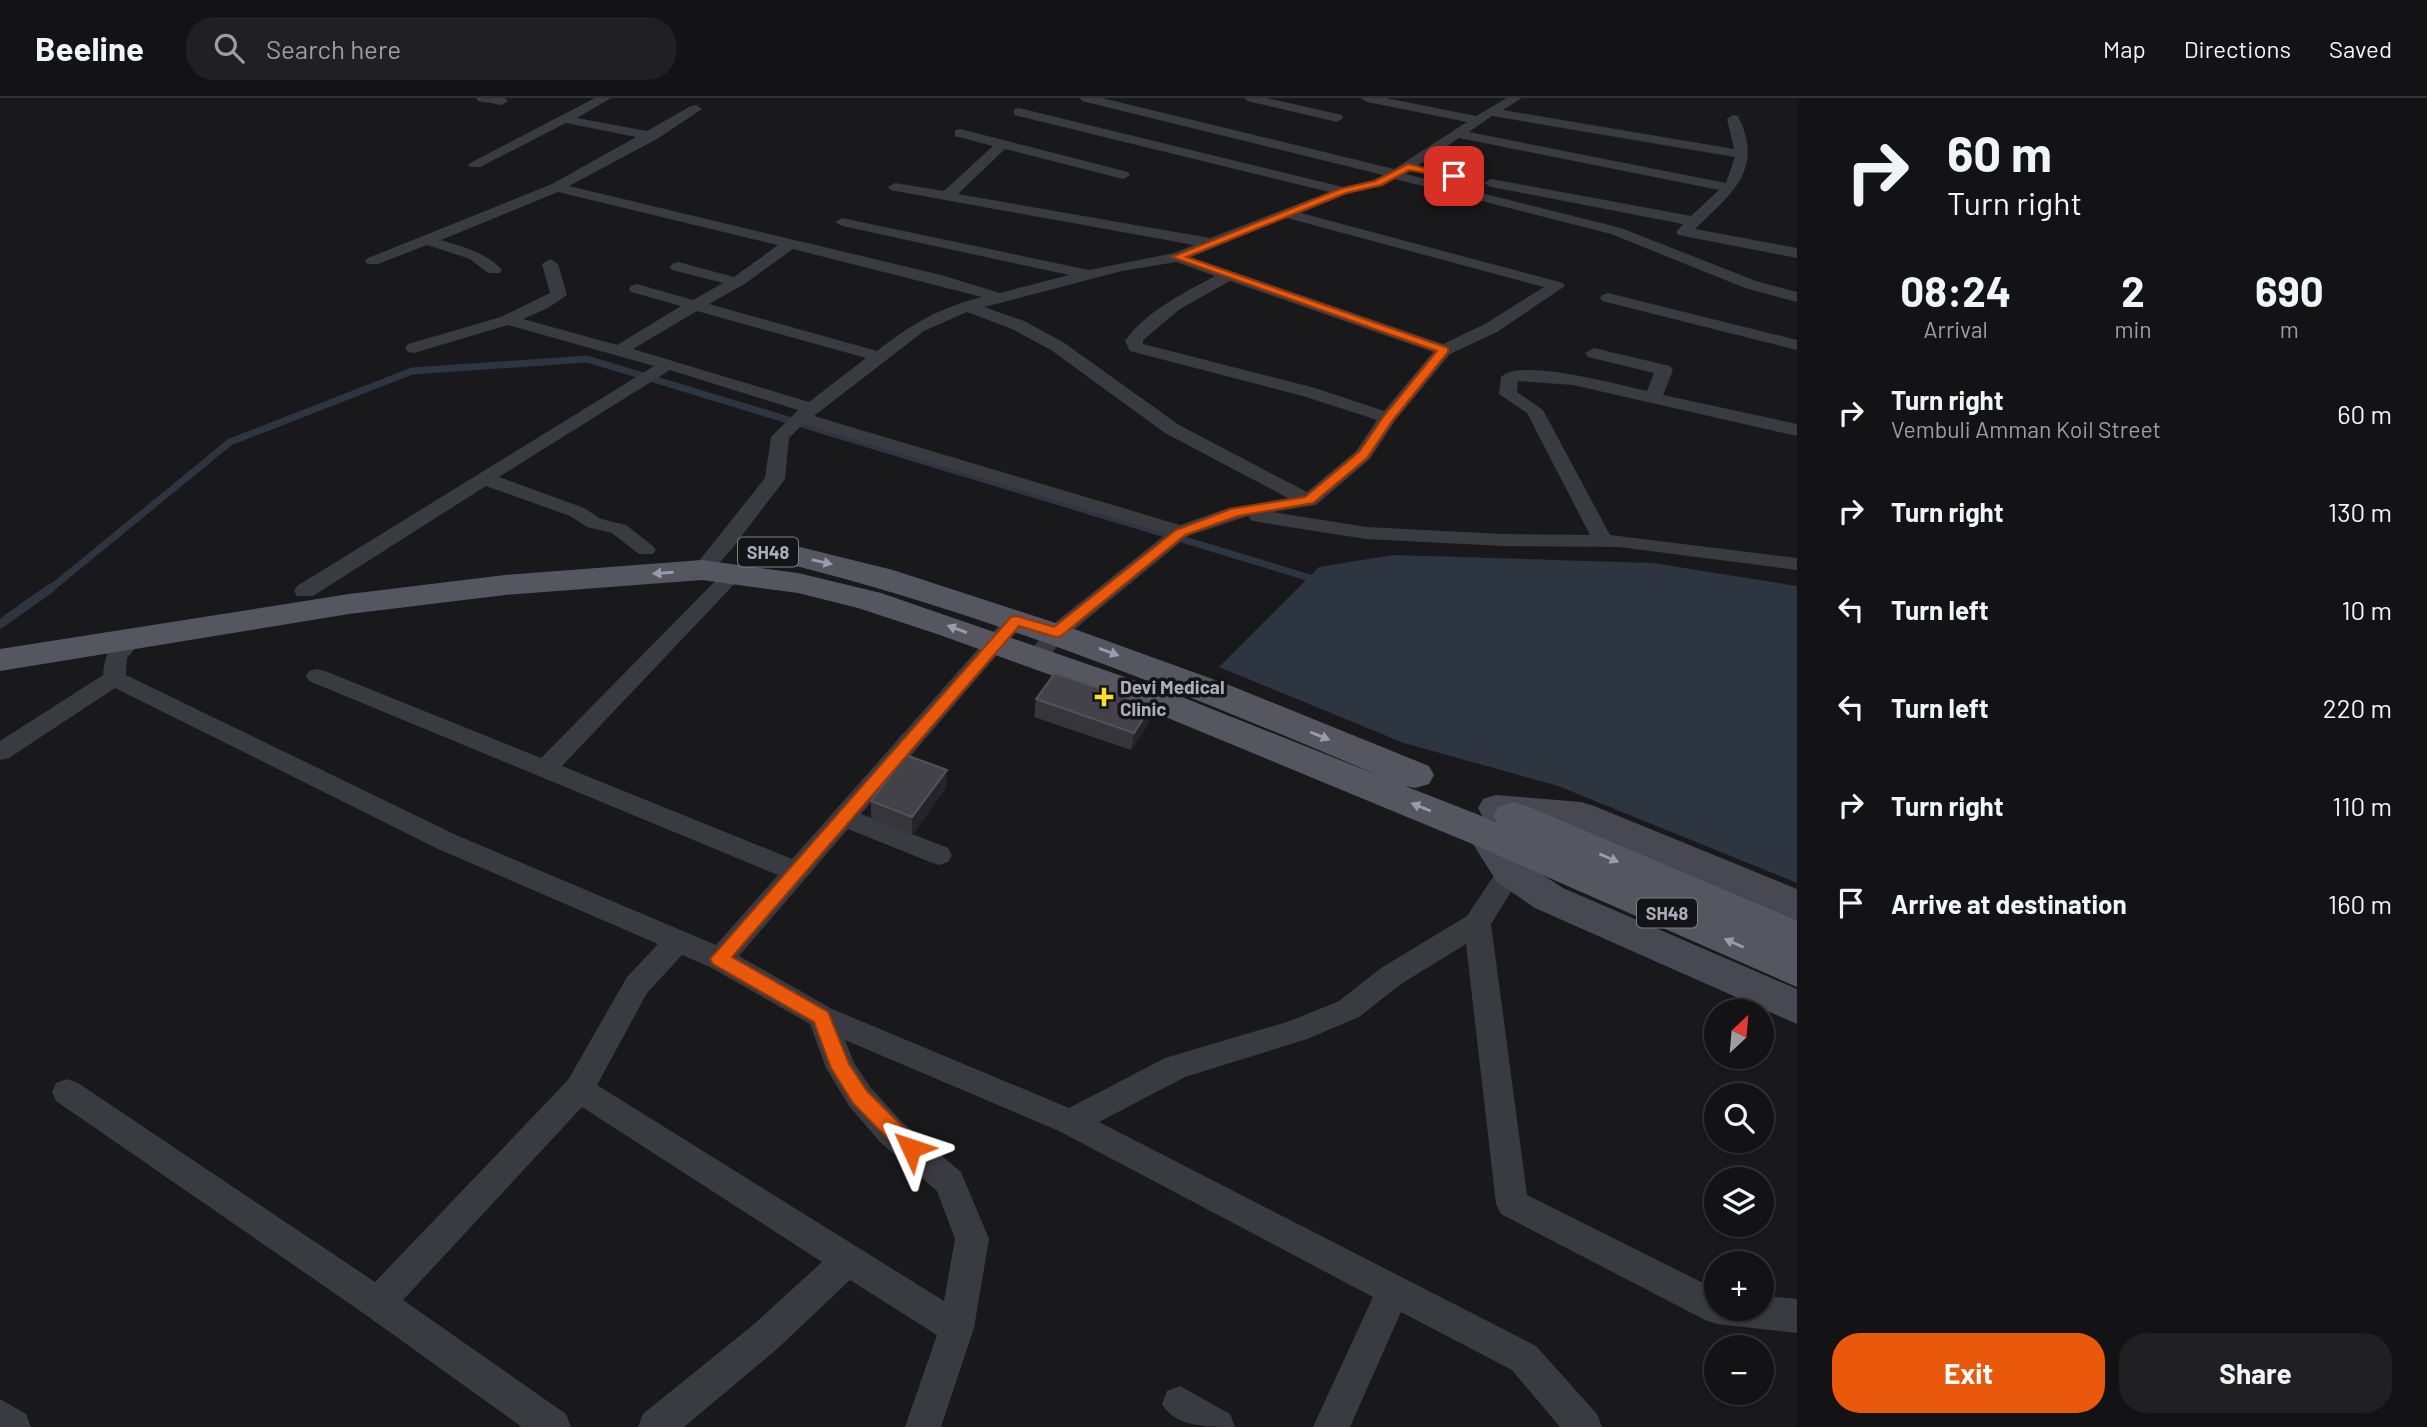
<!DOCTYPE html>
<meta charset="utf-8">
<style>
:root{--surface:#131315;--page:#202022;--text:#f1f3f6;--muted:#9d9ea0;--line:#323234;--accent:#ea580c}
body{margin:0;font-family:Barlow,sans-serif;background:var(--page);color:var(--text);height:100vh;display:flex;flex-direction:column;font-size:26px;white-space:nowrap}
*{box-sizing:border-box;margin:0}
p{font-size:23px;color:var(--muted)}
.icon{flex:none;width:38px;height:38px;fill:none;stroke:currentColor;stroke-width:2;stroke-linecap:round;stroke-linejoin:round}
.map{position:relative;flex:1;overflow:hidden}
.panel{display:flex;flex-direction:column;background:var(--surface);width:630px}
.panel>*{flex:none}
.banner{background:#131315;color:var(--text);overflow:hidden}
.needle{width:46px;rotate:26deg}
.tools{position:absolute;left:1704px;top:901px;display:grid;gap:14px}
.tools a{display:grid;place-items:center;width:70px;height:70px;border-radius:50%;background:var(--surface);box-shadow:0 2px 5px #0004,0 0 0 2px var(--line);font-size:35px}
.pin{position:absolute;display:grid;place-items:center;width:60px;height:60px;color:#fff;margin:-30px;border-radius:14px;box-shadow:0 4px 10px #0006}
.me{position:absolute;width:77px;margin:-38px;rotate:312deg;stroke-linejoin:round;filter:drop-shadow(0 0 5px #0008)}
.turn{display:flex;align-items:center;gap:24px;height:147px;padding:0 35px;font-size:32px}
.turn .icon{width:91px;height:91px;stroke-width:2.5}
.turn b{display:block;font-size:49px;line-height:60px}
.eta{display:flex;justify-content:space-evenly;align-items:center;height:119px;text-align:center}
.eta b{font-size:42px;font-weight:700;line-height:49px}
.action{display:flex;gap:14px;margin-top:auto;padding:14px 35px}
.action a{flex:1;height:80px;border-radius:28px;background:var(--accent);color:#fff;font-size:28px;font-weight:700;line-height:80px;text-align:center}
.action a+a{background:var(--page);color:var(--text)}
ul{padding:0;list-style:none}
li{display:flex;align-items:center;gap:21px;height:98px;padding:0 35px}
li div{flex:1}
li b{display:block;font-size:26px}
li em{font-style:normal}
header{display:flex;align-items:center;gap:42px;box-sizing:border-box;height:98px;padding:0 35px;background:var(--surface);border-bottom:2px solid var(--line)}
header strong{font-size:33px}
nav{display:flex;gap:38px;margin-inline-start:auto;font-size:24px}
.search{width:490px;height:63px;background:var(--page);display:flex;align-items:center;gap:18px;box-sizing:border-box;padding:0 24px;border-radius:28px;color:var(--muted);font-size:26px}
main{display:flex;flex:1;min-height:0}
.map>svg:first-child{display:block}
.water{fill:#2d3541}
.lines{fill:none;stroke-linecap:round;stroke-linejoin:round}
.stream-far1{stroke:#2d3541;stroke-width:7}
.stream{stroke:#2d3541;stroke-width:9}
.street{fill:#3a3a41;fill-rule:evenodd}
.secondary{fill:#474851;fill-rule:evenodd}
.primary{fill:#555660;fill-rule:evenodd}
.wall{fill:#36353a}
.shaded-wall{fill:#252428}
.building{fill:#424248;stroke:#52535a;stroke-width:2}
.oneway{fill:#999caa}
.route{fill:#ea580c;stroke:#983908;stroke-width:2}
.poi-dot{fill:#ffdd2e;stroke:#141417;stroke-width:2.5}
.labels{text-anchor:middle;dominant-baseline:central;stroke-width:7;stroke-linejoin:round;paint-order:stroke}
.shield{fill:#141417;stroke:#7d7f8a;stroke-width:2}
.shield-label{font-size:18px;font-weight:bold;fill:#aaadbc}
.poi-label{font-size:19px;font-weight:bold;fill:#aaadbc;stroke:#141417;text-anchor:start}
</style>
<header>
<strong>Beeline</strong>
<div class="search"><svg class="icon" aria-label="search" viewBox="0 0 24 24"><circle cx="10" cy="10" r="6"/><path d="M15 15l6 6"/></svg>Search here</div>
<nav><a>Map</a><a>Directions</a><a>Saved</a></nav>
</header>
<main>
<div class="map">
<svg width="1797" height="1329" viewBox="0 0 1797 1329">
<rect width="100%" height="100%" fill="#19191c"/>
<!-- water -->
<path class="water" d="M1393 457 1653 465 1797 488V785L1558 688 1404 645 1219 569 1319 469Z"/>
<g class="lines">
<!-- stream-far1 -->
<path class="stream-far1" d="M49 492 230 344 412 273 587 261 1320 483"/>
<!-- stream -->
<path class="stream" d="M0 526 51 490"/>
<!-- street -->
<path class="street" d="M476 0H505L508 3 502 7 478 3Z
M595 0H611L577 20 647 33 691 8 696 7 702 11 657 41 569 88 941 177 1000 195 1069 177 842 128 835 124 842 120 1089 172 1174 155 1194 147 890 92 888 89 895 85 944 93 993 48 955 38V32L960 31 1128 74 1130 77 1123 81 1005 51 958 96 1210 140 1329 94 1014 17V11L1019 10 1343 89 1373 82 1383 77 1082 3 1080 0H1102L1394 71 1467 24 1367 4 1361 0H1386L1476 18 1507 0H1522L1503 12 1734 51 1727 21 1733 17 1738 18C1765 72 1731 96 1695 131L1797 150V160L1678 137 1676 134 1683 126 1491 89 1484 85 1491 81 1691 118 1719 92 1459 40 1406 76 1621 130 1756 183 1797 194V204L1745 190 1611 136 1395 81 1383 88 1347 96 1301 115 1563 185 1565 188 1497 234 1450 256 1395 323 1370 361 1316 407 1273 414 1366 429 1503 436 1590 437 1527 315 1499 296 1501 279C1518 259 1621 287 1647 293L1654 275 1588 259 1585 255 1594 250 1670 268 1673 272 1663 297 1797 326V338L1573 287 1518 283 1517 294 1543 312 1610 437 1797 460V472L1619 449 1503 448 1366 441 1258 424 1251 422 1248 418 1188 438 1064 540 1043 566H1027L1024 561 1048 530 1166 436 803 326 789 340 785 381 782 385 731 452 709 476H695L691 472 695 468 765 380 771 339 798 312 670 272 499 379 584 410 601 421 626 427 653 448 656 452 653 456H639L612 435 587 429 570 418 486 388 313 498H297L294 493 297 488 654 268 508 227 414 255 408 254 405 250 408 246 501 219 550 195 542 166 550 161 558 166 567 197 548 210 523 221 617 247 681 208 631 194 629 191 631 188 637 186 693 202 723 185 672 172 670 169 672 166 678 164 734 179 778 147 558 94 441 142C463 149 486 154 502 172L500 175H488L470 161 427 147 378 166H368L365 163 368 160 552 86 636 39 566 25 480 69H470L468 66ZM1492 18 1735 59 1726 85 1469 34ZM1287 120 1544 189 1485 226 1443 246 1191 159ZM793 151 982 199C939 210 911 226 877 253L709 206 743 187ZM1176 164 1215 178C1184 195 1146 213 1125 243L1130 253 1303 298 1377 322 1356 353 1307 394 1179 327 1063 244 1024 223 984 209 1122 173ZM1230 183 1433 254 1384 313 1315 290 1143 246V242L1180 211ZM697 213 866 260 809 304 633 251ZM967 214 1012 231 1051 252 1165 335 1288 400 1228 410 1180 427 814 318 924 233Z
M1245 0H1267L1342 17 1343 20 1337 24 1247 3Z
M1608 195 1797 242V252L1602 203 1600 200 1602 197Z
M734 469 741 471 745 475 741 479 562 668 792 761 1008 517H1024L1027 522 861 716 948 750 952 757 948 764 939 767 930 764 848 731 739 858 832 911 1069 1010 1165 960 1290 923 1339 903 1381 870 1467 818 1501 767 1510 764 1519 767 1523 774 1491 826 1527 1097 1717 1192V1211H1762V1198L1797 1201V1235L1717 1226 1705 1222 1501 1116 1496 1106 1466 846 1401 886 1359 919 1307 941 1185 979 1099 1024 1536 1248 1597 1316 1602 1329H1560L1512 1272 1401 1214 1350 1329H1313L1373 1199 1059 1033 845 942 854 965 871 990 902 1024 961 1074 989 1141 974 1230 941 1329H905L937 1237 850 1182 777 1251 684 1329H638L643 1316 753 1227 822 1164 582 1009 403 1202 566 1316 571 1329H522L366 1217 56 1003 52 994 56 985 67 981 78 985 375 1184 568 982 627 879 658 846 438 751 115 590 9 660 0 662V643L103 577C105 554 110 551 125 535H141L144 540 127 560 126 577 456 737 716 847 778 777 309 583 306 578 309 573 317 571 325 573 541 660 727 471ZM682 857 710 869 810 926 826 970 849 1008 880 1044 937 1093 955 1141 944 1203 597 987 647 895Z
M1180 1288 1230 1316 1235 1329C1207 1329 1175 1329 1162 1306L1167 1293Z
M0 1301 26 1316 31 1329H0Z"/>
<!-- secondary -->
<path class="secondary" d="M1496 697 1581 704 1594 708 1797 791V822L1576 729 1496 723 1483 719 1478 710 1483 701Z
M1484 722 1497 726 1523 764 1563 790 1797 891V926L1535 810 1497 784 1466 735 1471 726Z"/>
<!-- primary -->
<path class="primary" d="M800 449 893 472 1077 532 1229 587 1429 668 1434 677 1429 686 1415 690 1405 688 1497 724 1493 718 1499 708 1513 704 1527 708 1797 822V889L1470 745 1151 613 937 536 858 510 798 495 702 482 505 497 349 516 0 573V551L349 496 505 477 702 462 798 475 881 495 1177 597 1380 678C1187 596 992 517 788 466L784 459 788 452Z"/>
</g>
<!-- wall -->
<path class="wall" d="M1036 601 1149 625 1131 652 1034 619Z
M947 672 946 690 912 737 871 721V703Z"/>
<!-- shaded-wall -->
<path class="shaded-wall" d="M1151 608 1149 625 1131 652 1134 635Z
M947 672 946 690 912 737V719Z"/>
<!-- building -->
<path class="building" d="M1055 575 1151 608 1134 635 1036 601Z
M906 657 947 672 912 719 871 703Z"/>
<!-- one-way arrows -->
<defs><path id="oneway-solid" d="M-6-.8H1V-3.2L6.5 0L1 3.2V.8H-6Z" transform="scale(1.75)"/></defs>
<g class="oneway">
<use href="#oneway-solid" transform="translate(822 464) rotate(13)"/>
<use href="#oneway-solid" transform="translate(663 475) rotate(176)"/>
<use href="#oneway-solid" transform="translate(957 531) rotate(-160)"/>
<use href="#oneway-solid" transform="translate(1109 554) rotate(20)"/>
<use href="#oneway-solid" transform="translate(1320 638) rotate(22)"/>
<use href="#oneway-solid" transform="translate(1421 709) rotate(-158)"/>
<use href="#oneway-solid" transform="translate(1609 760) rotate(23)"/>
<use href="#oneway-solid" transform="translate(1734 845) rotate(-156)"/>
</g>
<!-- route -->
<path class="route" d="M1408 66 1458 78 1454 80 1409 72 1381 87 1346 95 1186 159 1448 250V254L1392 323 1367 360 1313 405 1238 418 1185 437 1061 538 1056 539 1019 528 732 859 828 914 849 966 867 993 918 1044 921 1050 918 1057 911 1059 904 1057 853 1005 831 970 814 924 713 866 710 861 1011 519 1016 518 1054 529 1176 432 1231 411 1305 399 1359 354 1384 318 1437 253 1172 159 1340 91 1375 83Z"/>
<!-- markers -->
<path class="poi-dot" d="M1100.5 588.5h7v7h7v7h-7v7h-7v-7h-7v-7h7z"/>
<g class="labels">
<!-- shield labels -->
<g class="shield">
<rect x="738" y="439.5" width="60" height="29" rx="5"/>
<rect x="1637" y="800.5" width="60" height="29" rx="5"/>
</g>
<g class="shield-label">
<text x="768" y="454">SH48</text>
<text x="1667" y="815">SH48</text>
</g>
<!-- poi labels -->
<g class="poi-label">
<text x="1120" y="588">Devi Medical<tspan x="1120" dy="22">Clinic</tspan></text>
</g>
</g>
</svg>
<div class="tools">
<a><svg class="needle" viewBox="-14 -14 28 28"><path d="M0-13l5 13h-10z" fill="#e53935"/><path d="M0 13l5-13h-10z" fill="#9d9ea0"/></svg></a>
<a><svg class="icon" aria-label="search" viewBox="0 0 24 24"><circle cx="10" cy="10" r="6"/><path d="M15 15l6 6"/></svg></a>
<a><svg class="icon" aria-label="layers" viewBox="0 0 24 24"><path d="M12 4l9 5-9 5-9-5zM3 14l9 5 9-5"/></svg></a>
<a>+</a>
<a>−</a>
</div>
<div class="pin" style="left:1454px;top:78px;background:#d93025"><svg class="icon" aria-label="arrive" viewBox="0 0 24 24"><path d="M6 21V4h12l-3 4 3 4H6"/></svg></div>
<svg class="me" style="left:911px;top:1050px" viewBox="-20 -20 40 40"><path d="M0-17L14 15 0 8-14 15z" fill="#ea580c" stroke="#fff" stroke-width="4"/></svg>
</div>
<section class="panel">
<div class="banner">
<div class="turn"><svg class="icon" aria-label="right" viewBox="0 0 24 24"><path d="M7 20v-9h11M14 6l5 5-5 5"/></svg><div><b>60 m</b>Turn right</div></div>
</div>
<div class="eta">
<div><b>08:24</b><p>Arrival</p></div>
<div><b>2</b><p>min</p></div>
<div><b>690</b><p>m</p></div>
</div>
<ul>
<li><svg class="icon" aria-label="right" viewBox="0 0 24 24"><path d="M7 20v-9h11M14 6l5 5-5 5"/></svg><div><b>Turn right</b><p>Vembuli Amman Koil Street</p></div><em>60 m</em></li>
<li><svg class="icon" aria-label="right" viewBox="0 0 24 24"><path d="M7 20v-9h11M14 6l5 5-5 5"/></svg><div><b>Turn right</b></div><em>130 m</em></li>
<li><svg class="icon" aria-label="left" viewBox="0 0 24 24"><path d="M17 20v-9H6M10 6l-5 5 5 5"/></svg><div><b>Turn left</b></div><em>10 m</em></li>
<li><svg class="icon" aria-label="left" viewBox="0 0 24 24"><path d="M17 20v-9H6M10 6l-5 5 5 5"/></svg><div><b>Turn left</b></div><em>220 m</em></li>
<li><svg class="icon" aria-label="right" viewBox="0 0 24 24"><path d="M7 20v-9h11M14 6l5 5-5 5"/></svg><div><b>Turn right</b></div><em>110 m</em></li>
<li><svg class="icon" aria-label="arrive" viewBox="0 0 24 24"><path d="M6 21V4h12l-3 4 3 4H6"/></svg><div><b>Arrive at destination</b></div><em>160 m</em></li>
</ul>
<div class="action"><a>Exit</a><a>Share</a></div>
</section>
</main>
